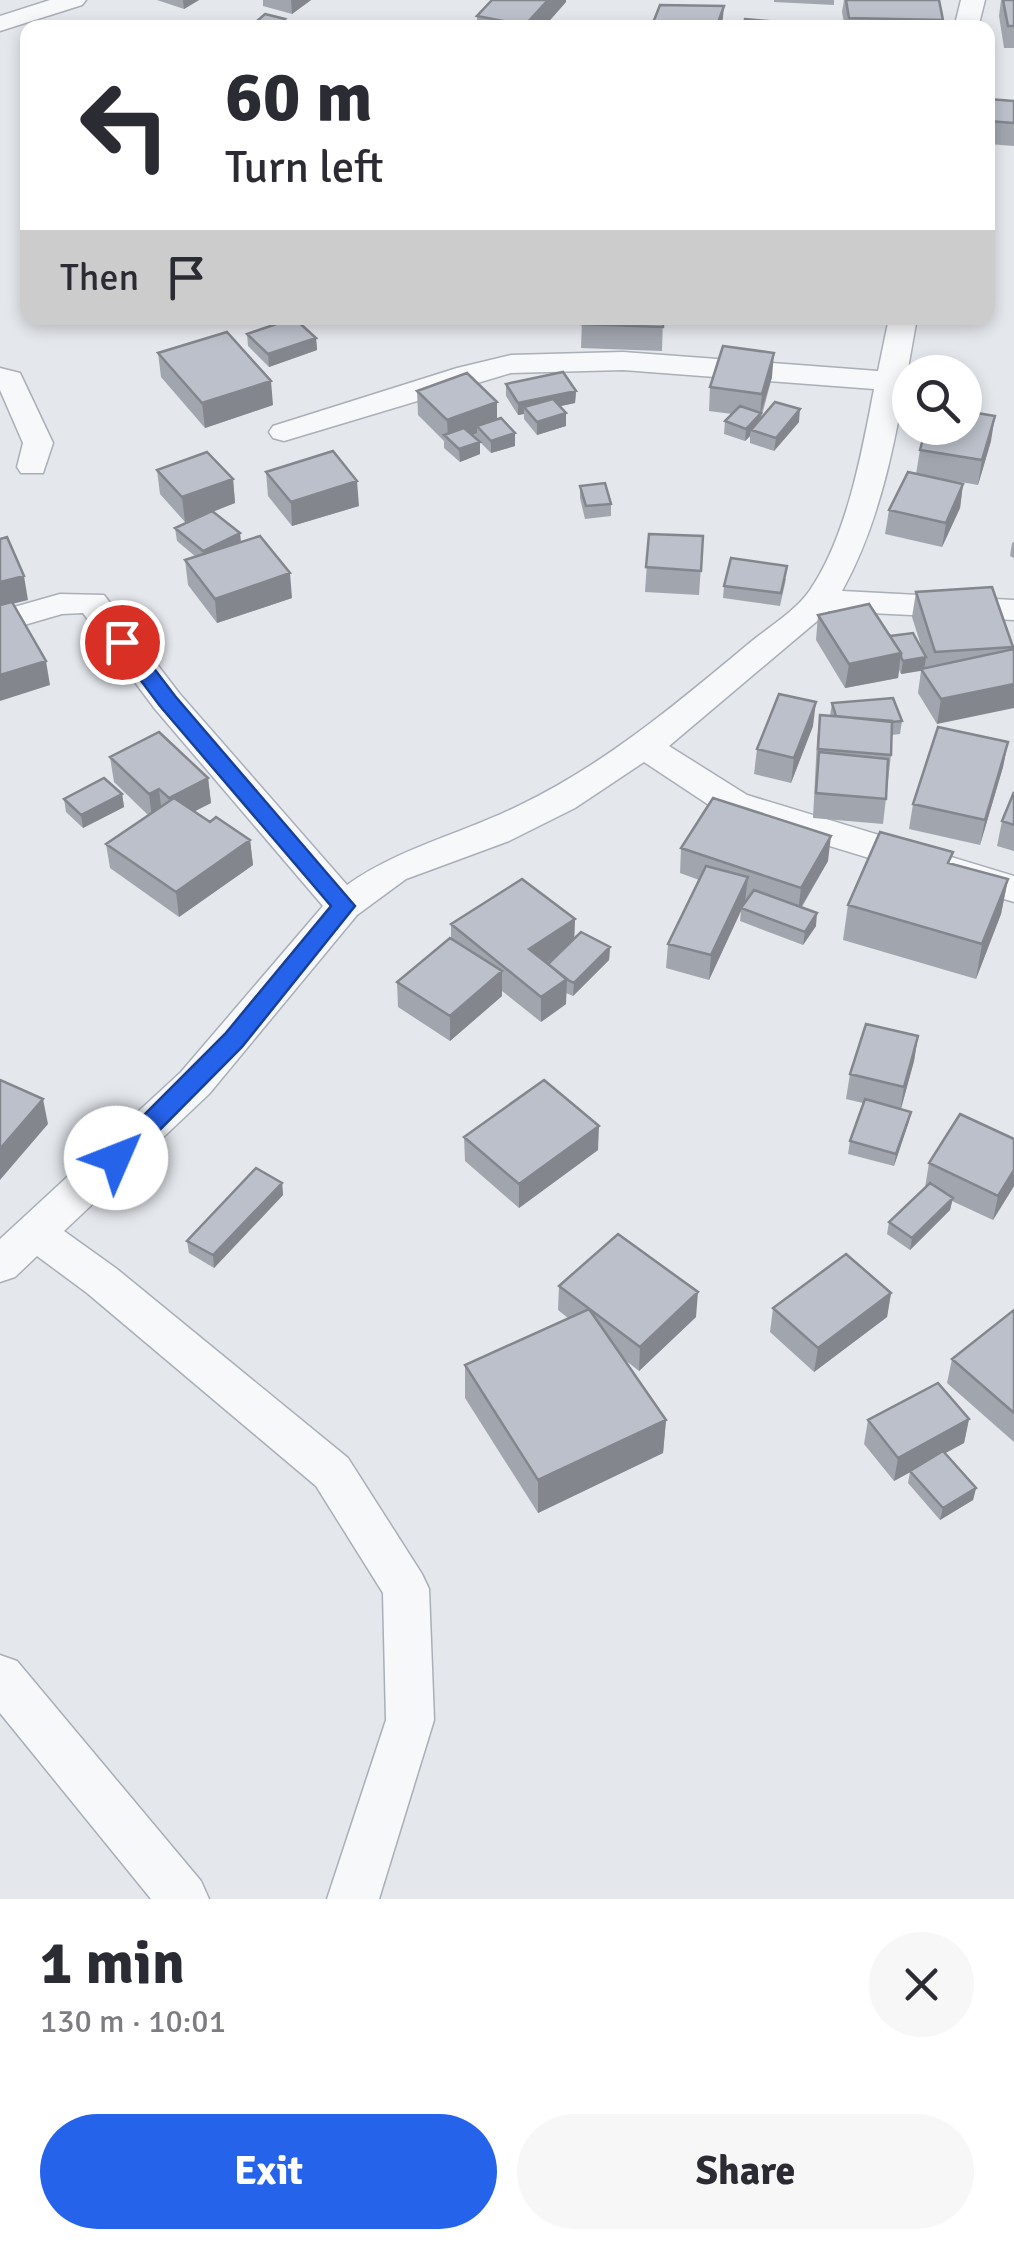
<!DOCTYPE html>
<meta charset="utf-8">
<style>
:root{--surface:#fff;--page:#f7f7f7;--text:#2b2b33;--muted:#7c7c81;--accent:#2563eb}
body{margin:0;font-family:Signika,sans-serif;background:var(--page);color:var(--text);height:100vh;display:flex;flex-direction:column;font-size:38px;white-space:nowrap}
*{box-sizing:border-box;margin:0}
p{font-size:32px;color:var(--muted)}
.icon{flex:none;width:55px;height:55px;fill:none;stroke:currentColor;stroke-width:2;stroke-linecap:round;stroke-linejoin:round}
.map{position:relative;height:1899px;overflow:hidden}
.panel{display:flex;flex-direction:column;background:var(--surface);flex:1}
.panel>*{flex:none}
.hud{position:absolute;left:20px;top:20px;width:975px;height:305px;border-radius:20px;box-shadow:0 5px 15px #0003;background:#fff;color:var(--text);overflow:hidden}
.controls{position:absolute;left:892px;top:355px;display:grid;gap:20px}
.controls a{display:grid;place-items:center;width:90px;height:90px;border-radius:50%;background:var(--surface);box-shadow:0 5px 15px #0003;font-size:50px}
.pin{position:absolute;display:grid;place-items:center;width:85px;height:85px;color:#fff;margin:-42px;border:5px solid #fff;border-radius:50%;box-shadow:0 2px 10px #0007}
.me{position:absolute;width:110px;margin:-55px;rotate:46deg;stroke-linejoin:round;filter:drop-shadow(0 0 8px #0008)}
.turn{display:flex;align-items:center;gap:35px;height:210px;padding:0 40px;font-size:45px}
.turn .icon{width:130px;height:130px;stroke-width:2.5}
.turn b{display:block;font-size:70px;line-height:85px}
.then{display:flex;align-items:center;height:95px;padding:0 40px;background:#0003;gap:20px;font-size:38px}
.round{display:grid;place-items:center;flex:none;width:105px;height:105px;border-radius:52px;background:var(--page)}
.head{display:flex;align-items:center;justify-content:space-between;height:170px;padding:0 40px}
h1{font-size:60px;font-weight:800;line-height:75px}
.cta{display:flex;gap:20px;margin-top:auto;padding:20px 40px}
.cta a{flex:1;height:115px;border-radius:60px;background:var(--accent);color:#fff;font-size:40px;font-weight:800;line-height:115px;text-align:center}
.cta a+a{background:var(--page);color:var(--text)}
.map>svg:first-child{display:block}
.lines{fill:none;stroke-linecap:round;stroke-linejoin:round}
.street-casing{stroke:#a9aeb7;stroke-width:3}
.street{fill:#f7f8fa;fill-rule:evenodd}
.wall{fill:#a1a5ae}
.shaded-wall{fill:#83868d}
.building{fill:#bbc0ca;stroke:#83868d;stroke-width:2.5}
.route{fill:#2563eb;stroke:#184099;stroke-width:2.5}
</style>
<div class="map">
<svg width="1014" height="1899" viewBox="0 0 1014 1899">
<rect width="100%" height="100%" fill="#e4e7ec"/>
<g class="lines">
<!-- street casing -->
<g class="street-casing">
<path id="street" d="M50 0H86L82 5 0 31V16Z
M961 0H985L978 28H954Z
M889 318H917C900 410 888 508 842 591L1014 600V620L829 611 669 746 747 795 1014 876V902L721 813 644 762 575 808 509 841 406 879 357 915 209 1094 64 1231 117 1269 348 1458 422 1574 429 1589 434 1720 379 1899H327L386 1720 383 1593 316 1486 87 1293 37 1256 15 1277 0 1282V1239L181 1072 323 906 155 709 83 613 62 614 0 632V611L60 594 104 595 179 693 347 885C399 848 461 834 518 806 604 765 675 705 747 645 767 628 796 611 810 590 847 536 862 452 874 389L623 370 511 373 284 441 273 438 269 432 273 426 457 368 511 355 623 352 878 371Z
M0 368 20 373 53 443 43 473H21L17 467 23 443 0 390Z
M0 1655 17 1661 201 1881 209 1899H151L0 1713Z"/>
</g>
<!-- street -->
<use href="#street" class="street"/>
</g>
<!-- wall -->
<path class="wall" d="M157 0H199L184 9Z
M263 0H311L292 14 263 6Z
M774 0H834V5L774 2Z
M844 0H939L943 20 942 28H845L842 12Z
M1001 0H1014V48H1004L999 16Z
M566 2 543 28H477V16Z
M988 99 1014 101V146L988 144Z
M582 318H663L662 351 581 348Z
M247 334 316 338 317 350 269 367 248 346Z
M158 353 273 405 205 428 161 377Z
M772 377 761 419 799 422 774 451 750 443V436L745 441 724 434 725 421 732 414 709 411 710 387Z
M506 384 576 391 575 403 560 406 566 413V426L537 435 524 419V414L518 415 506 396Z
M417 391 497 420 515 446 491 453 480 442V454L460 462 444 448V441L418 415Z
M991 441 978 485 926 476 963 484 960 508 942 547 885 534 889 510 916 474 920 450Z
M157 470 233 479 235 503 213 512 240 533 241 542 292 598 217 623 188 585 185 560 196 557 177 541 175 528 203 515 185 522 160 494Z
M266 472 359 506 292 526 268 496Z
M580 486 611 504V516L585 519 580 498Z
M649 534 703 536 699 595 645 592Z
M1014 542V558L1010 556 1012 543Z
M786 579 780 606 723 598 724 586Z
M916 592 1013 647 937 724 918 693 921 671 901 674 899 670 898 678 845 688 816 640 818 615 890 636 923 652 912 617Z
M832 703 902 721 900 734 892 735 891 755 883 824 813 818 817 740 820 715 830 716Z
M813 726 791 783 754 774 757 749Z
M1008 742 1003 767 980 845 909 829 913 804Z
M110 757 208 778 211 803 194 811 210 822 250 840 253 865 179 917 110 868 106 844 148 815 114 782Z
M1014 792V851L997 846 1002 821Z
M122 794 124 807 83 828 66 812 64 799Z
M681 848 828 861 802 907 816 926 803 945 740 921 741 911 709 980 666 968 668 944 699 880 680 873Z
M951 864 1008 879 1001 914 976 979 843 940 848 905Z
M575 919 574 938 610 947 609 960 573 996 566 993V1004L541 1022 502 991V996L450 1041 398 1007 397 982 451 938V924Z
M918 1036 914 1061 901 1109 911 1112 908 1124 894 1166 848 1154 850 1141 863 1103 846 1099 850 1074Z
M464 1137 598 1150 519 1208 465 1161Z
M1014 1139V1186L993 1220 952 1201 950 1210 910 1250 887 1234 889 1222 925 1188 929 1163Z
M282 1183 283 1195 214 1268 189 1253 187 1241Z
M559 1286 696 1317 639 1371 625 1360 666 1420 663 1453 538 1513 465 1398V1365L568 1318 558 1310Z
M891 1293 887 1317 814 1372 770 1332 773 1308Z
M1014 1310V1442L947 1383 952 1359Z
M969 1419 964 1443 945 1453 976 1488 973 1500 940 1520 908 1483 910 1472 894 1481 864 1444 868 1420Z"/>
<!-- shaded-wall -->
<path class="shaded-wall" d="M183 0H199L184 9Z
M291 0H311L292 14Z
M548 0H566V2L543 28H525V25Z
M724 6 722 28H716Z
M285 19V28H275Z
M316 338 317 350 269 367 268 354Z
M774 353 772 377 761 413 760 425 751 430 750 436 745 441 746 429 760 414 762 394Z
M271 381 273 405 205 428 202 403Z
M576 391 575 403 529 413 524 407V414L518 415V403Z
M497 402V426H477V433L452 442 448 438 447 420Z
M800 409 799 422 774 451 776 438Z
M566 413V426L537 435V422Z
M995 416 991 441 978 485 982 460Z
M515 433V446L491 453V441Z
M480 442V454L460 462 459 449Z
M233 479 235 503 185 522 182 497Z
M357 481 359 506 292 526 291 502Z
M963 484 960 508 942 547 946 523Z
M240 533 241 546 205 564 203 551Z
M290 573 292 598 217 623 215 599Z
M24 576 28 600 0 607V582Z
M901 653 898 678 845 688 849 664Z
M926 657 924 670 901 674 903 661Z
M46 661 50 685 0 701V675Z
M1014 684V708L937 724 941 699Z
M816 702 813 726 791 783 794 758Z
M1008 742 1003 767 980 845 985 820Z
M208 778 211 803 172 823 169 798Z
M159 789 162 814 152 819 149 794Z
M122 794 124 807 83 828 81 815Z
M831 836 828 861 798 912 801 888Z
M250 840 253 865 179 917 176 892Z
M748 877 745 902 709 980 711 955Z
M1008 879 1001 914 976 979 982 944Z
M817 913 816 926 803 945 805 932Z
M575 919 574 944 529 974V949Z
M610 947 609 960 573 996 574 983Z
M502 971V996L450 1041V1016Z
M567 979 566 1004 541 1022V997Z
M918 1036 914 1061 900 1112 904 1087Z
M43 1099 48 1124 0 1180V1149Z
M911 1112 908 1124 894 1166 896 1154Z
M599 1126 598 1150 519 1208V1184Z
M1014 1170V1186L993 1220 998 1196Z
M282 1183 283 1195 214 1268 213 1255Z
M953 1198 950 1210 910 1250 912 1238Z
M698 1292 696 1317 639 1371 640 1347Z
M891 1293 887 1317 814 1372 818 1348Z
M969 1419 964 1443 894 1481 898 1458Z
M666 1420 663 1453 538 1513V1480Z
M976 1488 973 1500 940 1520 943 1508Z"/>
<!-- building -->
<path class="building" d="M492 0H548L525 25 477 16Z
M846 0H939L943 20 849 18Z
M1003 0H1014V26H1008Z
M660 5 724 6 716 28H651Z
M265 14 285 19 275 28H249Z
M745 19 825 26 824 28H743Z
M889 23 927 28H887Z
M988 99 1014 101V123L988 121Z
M294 318 316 338 268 354 247 334Z
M582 318H663V327L581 324Z
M227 332 271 381 202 403 158 353Z
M723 346 774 353 762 394 710 387Z
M563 372 576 391 518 403 506 384Z
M467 373 497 402 447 420 417 391Z
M553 399 566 413 537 422 524 407Z
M775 402 800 409 776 438 751 430Z
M740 406 761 413 746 429 725 421Z
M965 411 995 416 982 460 920 450 926 428H965Z
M501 418 515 433 491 441 477 426Z
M464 428 480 442 459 449 444 435Z
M333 451 357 481 291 502 266 472Z
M207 452 233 479 182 497 157 470Z
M908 472 963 484 946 523 889 510Z
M605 483 611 504 586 506 580 486Z
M212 511 240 533 203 551 175 528Z
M649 534 703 536 701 571 646 567Z
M260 536 290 573 215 599 185 560Z
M7 537 24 576 0 582V539Z
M731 558 787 566 781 593 724 586Z
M992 587 1013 647 935 652 916 592Z
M12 602 46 661 0 675V605Z
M869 604 901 653 849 664 818 615Z
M913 633 926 657 903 661 901 657V653L890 636Z
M1014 649V684L941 699 921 669Z
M779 694 816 702 794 758 757 749Z
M893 698 902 721 892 722 836 716 832 703Z
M820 715 892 721 891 755 818 749Z
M938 727 1008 742 985 820 913 804Z
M159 732 208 778 169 798 159 789 149 794 110 757Z
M819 752 888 759 886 799 816 793Z
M104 778 122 794 81 815 64 799Z
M1014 792V825L1002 821Z
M174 798 210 822 216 817 250 840 176 892 106 844Z
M713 798 831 836 801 888 681 848Z
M880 832 953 852 948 863 1008 879 982 944 848 905Z
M706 866 748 877 711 955 668 944Z
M522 879 575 919 529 949 567 979 541 997 451 924Z
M754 890 817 913 805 932 741 908Z
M581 932 610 947 574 983 566 979 548 964Z
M450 938 502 971 450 1016 397 982Z
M866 1024 918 1036 904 1087 850 1074Z
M0 1080 43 1099 0 1149Z
M544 1080 599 1126 519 1184 464 1137Z
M865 1099 911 1112 896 1154 850 1141Z
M960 1114 1014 1139V1170L998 1196 929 1163Z
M256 1168 282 1183 213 1255 187 1241Z
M930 1183 953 1198 912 1238 889 1222Z
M618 1234 698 1292 640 1347 559 1286Z
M846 1254 891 1293 818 1348 773 1308Z
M589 1309 666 1420 538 1480 465 1365Z
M1014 1310V1413L952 1359Z
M938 1383 969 1419 898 1458 868 1420Z
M943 1451 976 1488 943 1508 910 1471Z"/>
<!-- route -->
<path class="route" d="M122 635 130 637 175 696 355 906 242 1047 125 1165H107L104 1158 107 1152 225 1034 331 906 160 706 112 642Z"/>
</svg>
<div class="controls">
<a><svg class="icon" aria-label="search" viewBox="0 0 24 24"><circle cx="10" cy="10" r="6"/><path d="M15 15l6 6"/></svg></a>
</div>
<div class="pin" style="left:122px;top:642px;background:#d93025"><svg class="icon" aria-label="arrive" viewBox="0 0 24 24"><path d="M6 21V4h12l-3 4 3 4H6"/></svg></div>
<svg class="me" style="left:116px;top:1158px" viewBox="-20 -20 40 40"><circle r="19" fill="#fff"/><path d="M0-13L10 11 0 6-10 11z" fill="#2563eb"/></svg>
<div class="hud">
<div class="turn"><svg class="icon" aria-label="left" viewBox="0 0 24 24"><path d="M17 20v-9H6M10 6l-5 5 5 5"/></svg><div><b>60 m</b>Turn left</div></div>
<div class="then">Then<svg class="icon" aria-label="arrive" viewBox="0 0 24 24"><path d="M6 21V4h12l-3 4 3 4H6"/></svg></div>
</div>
</div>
<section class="panel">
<div class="head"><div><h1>1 min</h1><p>130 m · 10:01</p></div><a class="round"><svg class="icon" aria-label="close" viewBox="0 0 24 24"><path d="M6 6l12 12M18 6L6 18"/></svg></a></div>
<div class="cta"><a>Exit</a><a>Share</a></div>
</section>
